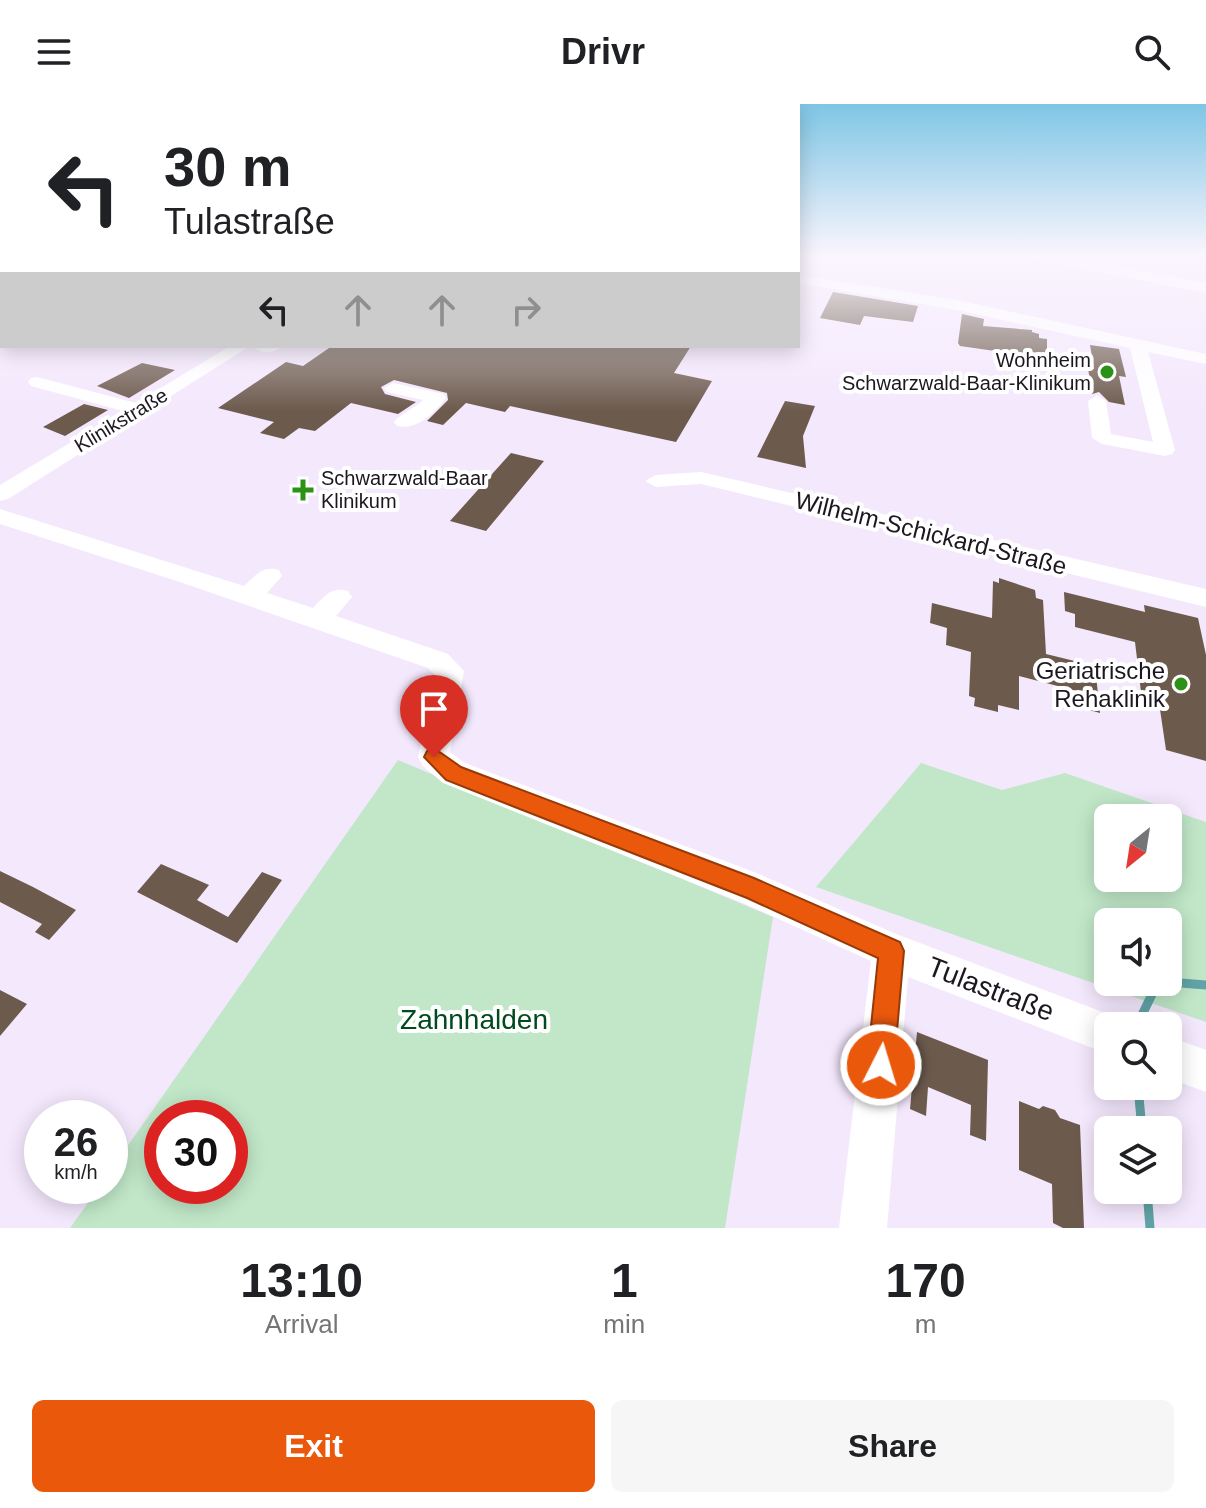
<!DOCTYPE html>
<meta charset="utf-8">
<style>
:root{--surface:#fff;--page:#f6f6f6;--text:#202124;--muted:#757577;--accent:#ea580c}
body{margin:0;font-family:Arial,sans-serif;background:var(--page);color:var(--text);height:100vh;display:flex;flex-direction:column;font-size:30px;white-space:nowrap}
*{box-sizing:border-box;margin:0}
p{font-size:26px;color:var(--muted)}
.icon{flex:none;width:44px;height:44px;fill:none;stroke:currentColor;stroke-width:2;stroke-linecap:round;stroke-linejoin:round}
.map{position:relative;height:1124px;overflow:hidden}
.side{display:flex;flex-direction:column;background:var(--surface);flex:1}
.side>*{flex:none}
.top-card{position:absolute;left:0px;top:0px;width:800px;height:244px;box-shadow:0 4px 20px #0003;background:#fff;color:var(--text);overflow:hidden}
.needle{width:52px;rotate:210deg}
.tools{position:absolute;left:1094px;top:700px;display:grid;gap:16px}
.tools a{display:grid;place-items:center;width:88px;height:88px;border-radius:12px;background:var(--surface);box-shadow:0 4px 20px #0003;font-size:40px}
.speed{position:absolute;left:24px;top:996px;display:flex;gap:16px;font-size:40px;font-weight:700;text-align:center}
.speed>*{display:grid;place-content:center;width:104px;height:104px;border-radius:50%;background:var(--surface);box-shadow:0 4px 20px #0003;line-height:1}
.speed small{font-size:20px;font-weight:400}
.speed .limit{border:12px solid #d22;background:#fff;color:#111}
.pin{position:absolute;display:grid;place-items:center;width:68px;height:68px;color:#fff;margin:-82px -34px;border-radius:50% 50% 50% 0;rotate:-45deg;box-shadow:0 0 8px #0007}
.pin .icon{rotate:45deg}
.me{position:absolute;width:88px;margin:-44px;rotate:5deg;stroke-linejoin:round;filter:drop-shadow(0 0 6px #0008)}
.turn{display:flex;align-items:center;gap:28px;height:168px;padding:0 32px;font-size:36px}
.turn .icon{width:104px;height:104px;stroke-width:2.5}
.turn b{display:block;font-size:56px;line-height:68px}
.lanes{display:flex;align-items:center;height:76px;padding:0 32px;background:#0003;justify-content:center;gap:40px;direction:ltr}
.lanes .off{opacity:.35}
.eta{display:flex;justify-content:space-evenly;align-items:center;height:136px;text-align:center}
.eta b{font-size:48px;font-weight:700;line-height:56px}
.action{display:flex;gap:16px;margin-top:auto;padding:16px 32px}
.action a{flex:1;height:92px;border-radius:12px;background:var(--accent);color:#fff;font-size:32px;font-weight:700;line-height:92px;text-align:center}
.action a+a{background:var(--page);color:var(--text)}
header{display:flex;justify-content:space-between;align-items:center;height:104px;padding:0 32px;background:var(--surface);font-size:36px;font-weight:700}
.map>svg:first-child{display:block}
.green{fill:#c1e7c8;fill-rule:evenodd}
.lines{fill:none;stroke-linecap:round;stroke-linejoin:round}
.stream{stroke:#61a4a7;stroke-width:9}
.building{fill:#6c5a4d}
.minor{fill:#fff;fill-rule:evenodd}
.major{fill:#fff;fill-rule:evenodd}
.route{fill:#ea580c;stroke:#983908;stroke-width:2}
.poi-dot{fill:#2b9217;stroke:#fff;stroke-width:3}
.labels{text-anchor:middle;dominant-baseline:central;stroke-width:8;stroke-linejoin:round;paint-order:stroke}
.far-poi-label{font-size:20px;fill:#1c171f;stroke:#fff;text-anchor:end}
.far-street-label{font-size:20px;fill:#1c171f;stroke:#fff}
.street-label{font-size:24px;fill:#1c171f;stroke:#fff}
.poi-label{font-size:24px;fill:#1c171f;stroke:#fff;text-anchor:end}
.near-street-label{font-size:28px;fill:#1c171f;stroke:#fff}
.near-park-label{font-size:28px;fill:#014a1e;stroke:#fff}
</style>
<header><svg class="icon" aria-label="menu" viewBox="0 0 24 24"><path d="M4 6h16M4 12h16M4 18h16"/></svg>Drivr<svg class="icon" aria-label="search" viewBox="0 0 24 24"><circle cx="10" cy="10" r="6"/><path d="M15 15l6 6"/></svg></header>
<div class="map">
<svg width="1206" height="1124" viewBox="0 0 1206 1124">
<rect width="100%" height="100%" fill="#f4e8fd"/>
<!-- green -->
<path class="green" d="M398 656 773 813 725 1124H70L100 1082H110V1067ZM162 1014H230V1082H162Z
M921 659 1002 686 1065 669 1206 718V918L816 783ZM1108 714H1168V774H1108ZM1108 818H1168V878H1108Z"/>
<g class="lines">
<!-- stream -->
<path class="stream" d="M1168 878 1206 881
M1141 913 1158 878
M1138 982 1142 1026
M1147 1086 1150 1124"/>
</g>
<!-- building -->
<path class="building" d="M833 188 918 202 913 218 864 212 860 221 820 214Z
M962 210 984 215 983 222 1032 226V228L1039 230V234L1047 235V251L1039 249 1038 253 960 242 958 239Z
M1090 241 1119 245 1126 273 1119 272 1125 301 1109 298 1099 288 1092 290 1088 264 1094 265Z
M332 242H691L674 269 712 277 676 338 510 302 505 308 466 299 443 321 427 317 448 296 447 289 394 276 381 283 385 290 416 298 398 310 351 299 315 327 299 324 284 335 260 329 274 318 218 304 286 258 303 262Z
M142 259 175 266 129 294 97 282Z
M785 297 815 302 803 332 806 364 757 353Z
M84 300 108 306 65 332 43 323Z
M511 349 544 357 486 427 450 417Z
M999 474 1035 486 1036 494 1043 496 1046 550 1095 562 1100 609 1078 603 1077 587 1019 572V606L998 601V608L974 602 975 594 969 592 971 548 946 541 947 524 930 519 932 499 992 514 993 477 999 479Z
M1064 488 1145 508 1144 501 1198 514 1206 551V657L1166 646 1158 592 1141 588 1135 538 1075 523V510L1065 507Z
M161 760 209 781 197 796 228 813 262 768 282 776 237 839 137 788Z
M0 767 33 783 76 806 49 836 35 828 42 820 0 798Z
M0 886 27 900 0 932Z
M917 928 988 956 986 1037 970 1031 971 1001 928 983 926 1012 910 1005Z
M1019 997 1039 1005 1043 1002 1055 1006 1060 1014 1080 1021 1084 1124H1063L1053 1119 1052 1080 1019 1066Z"/>
<g class="lines">
<!-- minor -->
<path class="minor" d="M798 171 957 196 1206 250V260L1148 248 1175 346 1172 350 1165 352 1102 340 1092 334 1088 297 1097 291 1106 297 1111 330 1153 338 1130 244 957 206 798 179Z
M230 242H250L8 395 0 397V381L123 307 31 282 28 278 31 274 37 273 136 299Z
M253 242H282C276 250 259 250 253 242Z
M393 279 444 290 446 294C435 308 417 327 397 322L394 318C400 310 415 304 423 296L387 288 384 284Z
M701 368 1206 485V503L701 380 656 383 645 377 656 371Z
M0 405 244 482C256 471 263 461 279 466L282 472 267 489 313 504C324 493 331 482 348 487L352 493 336 512 448 550 464 567 450 648 465 659 754 768 896 830 1108 910 1122 916 1125 922H1108V950L908 873 887 1124H839L871 857 743 799 443 679 423 662 418 653 435 571 428 564 183 479 0 420Z
M1168 932 1206 946V988L1168 974Z"/>
<!-- major -->
<path class="major" d="M1021 149H1057L1206 179V189L1029 154Z"/>
</g>
<!-- sky -->
<linearGradient id="sky" x2="0" y2="1"><stop stop-color="#7ec6e5"/><stop offset="0.49" stop-color="#faf5fe"/><stop offset="1" stop-color="#faf5fe" stop-opacity="0"/></linearGradient>
<rect width="1206" height="307" fill="url(#sky)"/>
<!-- route -->
<path class="route" d="M434 644 461 663 754 774 900 838 904 847 894 961 890 970 881 974 871 970 867 961 878 854 747 794 446 676 424 653 427 647Z"/>
<!-- markers -->
<g class="poi-dot">
<circle cx="1107" cy="268" r="8"/>
<path d="M299 374h8v8h8v8h-8v8h-8v-8h-8v-8h8z"/>
<circle cx="1181" cy="580" r="8"/>
</g>
<g class="labels">
<!-- far-poi labels -->
<g class="far-poi-label">
<text x="1091" y="256">Wohnheim<tspan x="1091" dy="23">Schwarzwald-Baar-Klinikum</tspan></text>
<text x="321" y="374" text-anchor="start">Schwarzwald-Baar<tspan x="321" dy="23">Klinikum</tspan></text>
</g>
<!-- far-street labels -->
<g class="far-street-label">
<text transform="translate(121 316) rotate(-31)">Klinikstraße</text>
</g>
<!-- street labels -->
<g class="street-label">
<text transform="translate(931 429) rotate(14)">Wilhelm-Schickard-Straße</text>
</g>
<!-- poi labels -->
<g class="poi-label">
<text x="1165" y="566">Geriatrische<tspan x="1165" dy="28">Rehaklinik</tspan></text>
</g>
<!-- near-street labels -->
<g class="near-street-label">
<text transform="translate(991 885) rotate(21)">Tulastraße</text>
</g>
<!-- near-park labels -->
<g class="near-park-label">
<text x="474" y="915">Zahnhalden</text>
</g>
</g>
</svg>
<div class="tools">
<a><svg class="needle" viewBox="-14 -14 28 28"><path d="M0-13l5 13h-10z" fill="#e53935"/><path d="M0 13l5-13h-10z" fill="#757577"/></svg></a>
<a><svg class="icon" aria-label="sound" viewBox="0 0 24 24"><path d="M4 9h4l5-4v14l-5-4H4zM17 9q2 3 0 6"/></svg></a>
<a><svg class="icon" aria-label="search" viewBox="0 0 24 24"><circle cx="10" cy="10" r="6"/><path d="M15 15l6 6"/></svg></a>
<a><svg class="icon" aria-label="layers" viewBox="0 0 24 24"><path d="M12 4l9 5-9 5-9-5zM3 14l9 5 9-5"/></svg></a>
</div>
<div class="speed"><div>26<small>km/h</small></div><div class="limit">30</div></div>
<div class="pin" style="left:434px;top:653px;background:#d93025"><svg class="icon" aria-label="arrive" viewBox="0 0 24 24"><path d="M6 21V4h12l-3 4 3 4H6"/></svg></div>
<svg class="me" style="left:881px;top:961px" viewBox="-20 -20 40 40"><circle r="17" fill="#ea580c" stroke="#fff" stroke-width="3"/><path d="M0-11L8 9 0 5-8 9z" fill="#fff"/></svg>
<div class="top-card">
<div class="turn"><svg class="icon" aria-label="left" viewBox="0 0 24 24"><path d="M17 20v-9H6M10 6l-5 5 5 5"/></svg><div><b>30 m</b>Tulastraße</div></div>
<div class="lanes"><svg class="icon" aria-label="left" viewBox="0 0 24 24"><path d="M17 20v-9H6M10 6l-5 5 5 5"/></svg><svg class="icon off" aria-label="ahead" viewBox="0 0 24 24"><path d="M12 20V5M6 11l6-6 6 6"/></svg><svg class="icon off" aria-label="ahead" viewBox="0 0 24 24"><path d="M12 20V5M6 11l6-6 6 6"/></svg><svg class="icon off" aria-label="right" viewBox="0 0 24 24"><path d="M7 20v-9h11M14 6l5 5-5 5"/></svg></div>
</div>
</div>
<section class="side">
<div class="eta">
<div><b>13:10</b><p>Arrival</p></div>
<div><b>1</b><p>min</p></div>
<div><b>170</b><p>m</p></div>
</div>
<div class="action"><a>Exit</a><a>Share</a></div>
</section>
